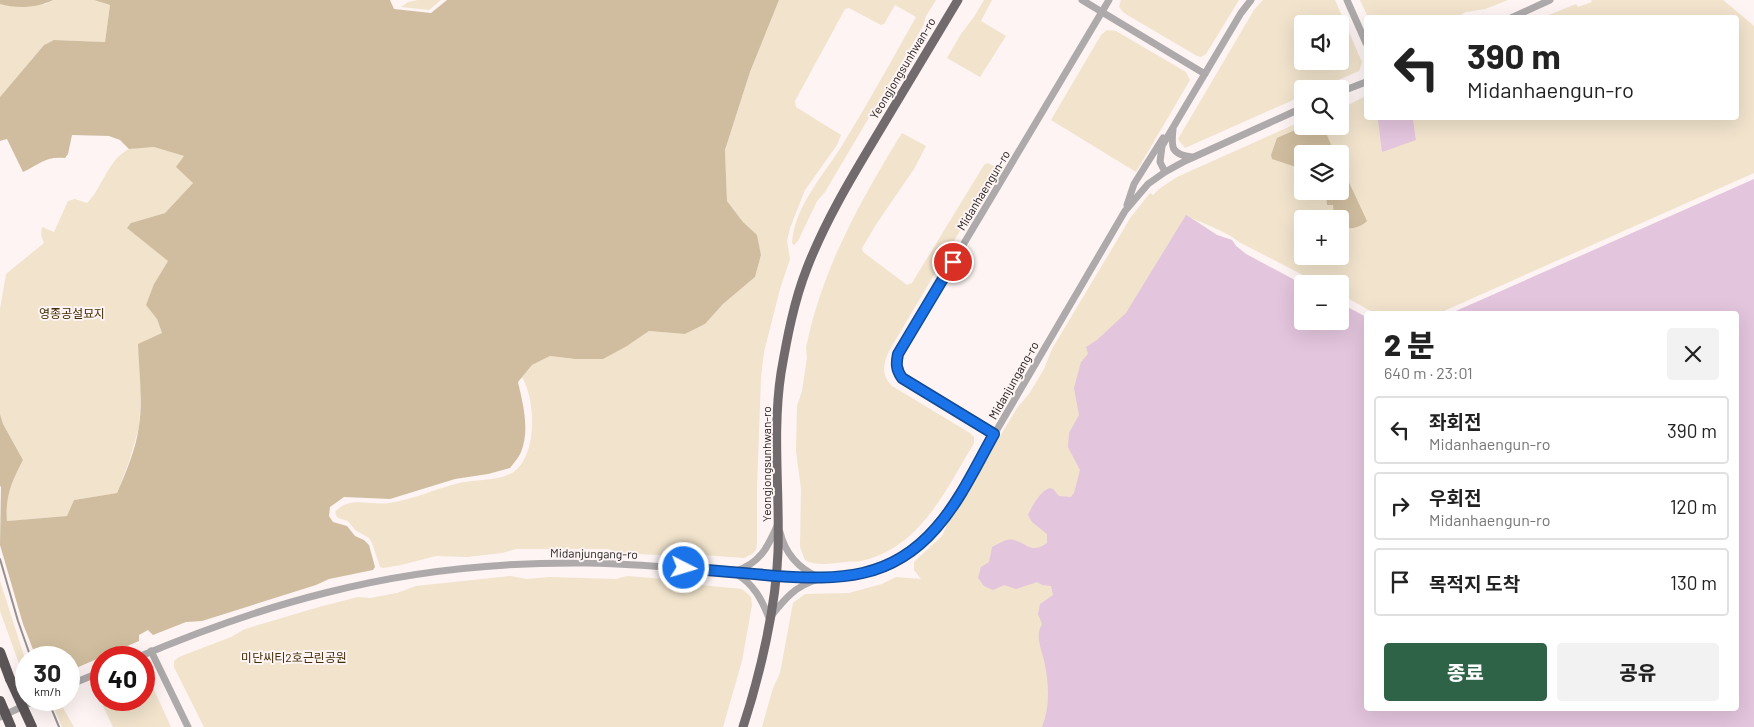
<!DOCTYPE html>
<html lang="ko">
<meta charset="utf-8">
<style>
:root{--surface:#fff;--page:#f2f2f2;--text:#222;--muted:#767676;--line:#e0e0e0;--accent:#2f6348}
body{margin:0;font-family:Barlow,"Noto Sans KR",sans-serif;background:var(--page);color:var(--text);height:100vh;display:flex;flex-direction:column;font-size:19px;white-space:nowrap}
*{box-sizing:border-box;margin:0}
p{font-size:16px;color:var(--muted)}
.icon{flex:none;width:28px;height:28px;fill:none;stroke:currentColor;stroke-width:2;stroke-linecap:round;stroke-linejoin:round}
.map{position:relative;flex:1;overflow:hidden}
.panel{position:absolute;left:1364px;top:311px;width:375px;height:400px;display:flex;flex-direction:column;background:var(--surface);border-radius:5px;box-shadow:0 5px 20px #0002}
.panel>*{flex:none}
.hud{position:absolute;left:1364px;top:15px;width:375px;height:105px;border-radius:5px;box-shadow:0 5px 20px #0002;background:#fff;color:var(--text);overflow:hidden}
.fabs{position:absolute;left:1294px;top:15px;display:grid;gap:10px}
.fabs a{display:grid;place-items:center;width:55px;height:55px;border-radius:5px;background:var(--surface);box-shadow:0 5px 20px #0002;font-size:25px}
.speed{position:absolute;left:15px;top:646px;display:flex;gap:10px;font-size:25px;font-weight:700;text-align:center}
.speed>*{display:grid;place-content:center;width:65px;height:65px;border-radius:50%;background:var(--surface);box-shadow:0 5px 20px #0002;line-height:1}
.speed small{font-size:12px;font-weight:400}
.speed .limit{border:8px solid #d22;background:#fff;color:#111}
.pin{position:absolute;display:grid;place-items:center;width:42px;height:42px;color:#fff;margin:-21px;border:2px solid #fff;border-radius:50%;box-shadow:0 1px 5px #0007}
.me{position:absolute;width:55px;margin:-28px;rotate:95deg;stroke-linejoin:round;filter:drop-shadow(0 0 4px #0008)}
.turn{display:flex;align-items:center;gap:18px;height:105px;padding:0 20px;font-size:22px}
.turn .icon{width:65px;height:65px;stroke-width:2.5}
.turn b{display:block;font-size:35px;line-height:42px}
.round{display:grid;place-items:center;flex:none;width:52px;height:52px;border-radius:5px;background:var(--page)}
.head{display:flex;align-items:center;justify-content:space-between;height:85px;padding:0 20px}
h1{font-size:30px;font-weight:800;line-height:38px}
.primary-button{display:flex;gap:10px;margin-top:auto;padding:10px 20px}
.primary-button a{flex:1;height:58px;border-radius:5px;background:var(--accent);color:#fff;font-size:20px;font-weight:800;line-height:58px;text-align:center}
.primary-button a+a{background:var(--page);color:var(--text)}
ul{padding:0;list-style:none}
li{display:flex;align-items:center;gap:15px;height:68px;margin:0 10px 8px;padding:0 10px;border:2px solid var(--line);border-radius:5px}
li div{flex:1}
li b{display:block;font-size:19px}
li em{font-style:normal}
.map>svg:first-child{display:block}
.green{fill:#f1e3cc;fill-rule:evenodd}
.forest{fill:#d0bd9f}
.water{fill:#e3c5dd}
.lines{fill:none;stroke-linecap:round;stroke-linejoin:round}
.minor{stroke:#aeaaab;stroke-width:7}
.major{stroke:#726b6d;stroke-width:9}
.highway{stroke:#5c5557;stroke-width:10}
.rail{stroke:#96908f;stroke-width:2}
.highway-bridge{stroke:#5c5557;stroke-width:10}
.route-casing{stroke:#114b97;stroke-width:12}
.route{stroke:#1a73e8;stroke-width:9}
.labels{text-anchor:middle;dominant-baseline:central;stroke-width:4;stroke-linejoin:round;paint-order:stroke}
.street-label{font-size:12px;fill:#1d1a1a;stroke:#fdf4f3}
.park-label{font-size:12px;fill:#422d06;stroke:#fdf4f3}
</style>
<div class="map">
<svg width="1754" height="727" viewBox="0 0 1754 727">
<rect width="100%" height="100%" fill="#fdf4f3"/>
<!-- green -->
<path class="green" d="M53 0H94L110 5 105 42 55 40 44 45 0 97V4H46Z
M418 0H441L429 10 401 7 408 2Z
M779 0H936L926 16 923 26 825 192 817 201 798 241 794 245 792 243C795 205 824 175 843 144 868 103 892 60 916 17L895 5 884 24 881 25 849 8 845 9 795 101 796 107 841 135 837 145 805 190 790 228 787 241 790 259 780 289 764 352 761 377 757 487V544L756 550 752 554 744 558 689 554 677 556 619 553 608 549H516L502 553 467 557 436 556 401 565 383 568 380 567 372 543 369 538 355 530 348 521 338 518 336 515 335 512C350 495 370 506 389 503 412 500 433 490 455 484 473 479 495 482 512 473 538 457 536 400 522 377L532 365 550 356 575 359 627 346 649 331 685 334 705 324 723 304 755 277 761 255 757 236 743 222 727 201 725 150 750 72Z
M984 0H992L981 21 1006 36 980 77 947 58 961 34 974 17Z
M1121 0H1239L1206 54 1201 57 1197 56 1124 13 1119 7Z
M1263 0H1335L1362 62 1359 71 1318 89H1302V96L1185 148 1178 139 1254 10ZM1302 24H1340V61H1302Z
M1360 0H1508L1485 9 1466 12 1455 18 1368 17Z
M1591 0H1723L1754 26V173L1437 314H1376L1340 294V284H1320L1239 242C1231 234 1203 223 1192 218L1217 235 1232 240 1236 246 1246 254 1302 284V321H1340V303L1366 317 1218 727H762L773 688 780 673 793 603 805 594 849 593 882 584 896 577 921 579 914 570V562L942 536 948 523 1017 408 1029 394 1044 369 1052 349 1131 217 1150 193 1153 195 1159 189 1177 177 1302 121V126H1340V106L1348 105 1366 96V118H1385L1378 120 1416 140 1413 118H1736V18H1608L1607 16 1544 17 1576 4 1578 7 1592 2ZM1302 154H1340V191H1302ZM1302 219H1340V256H1302Z
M1107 30 1116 31 1186 72 1190 80 1136 172 1051 120 1101 35Z
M902 133 926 146 914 169 877 223 862 248 863 252 907 285 912 283 984 165 988 163 997 168 889 351C883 364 881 375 892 386L970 433 974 437V443C946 490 920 548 861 561 856 562 851 561 846 562 833 563 817 567 805 560L800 547 801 489 796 451 797 406 802 391 807 358 806 348C822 269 860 201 902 133Z
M154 147 184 156 193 183 165 213 131 223 168 261 154 284 157 319 162 333 141 392 139 427 129 462 117 493 74 500 68 516 7 521C5 496 11 482 23 460L3 424 0 414V309L6 274 44 243 41 235 42 227 54 232 68 201 75 199 87 203C103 187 107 162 127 150 134 146 147 148 154 147Z
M510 576 527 579 549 577 616 579 627 576 689 581 700 585 742 589 751 597 752 605 742 661 723 727H204L174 667V661L179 657 231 637 245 629 319 607 358 597 370 598 397 593 416 586Z
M0 581 26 662V683L0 611Z
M144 674 150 681 171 727H113L95 689 101 686V700H144Z
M59 705 62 706 74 727H62L54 708Z"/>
<!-- forest -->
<path class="forest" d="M0 0H53C38 8 16 9 0 4Z
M94 0H390L394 9 431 13 447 0H779L750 72 725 150 727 201 743 222 757 235 761 255 755 277 723 304 705 324 685 334 649 331 627 346 603 359H575L550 356 532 365 518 382C523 404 530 430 521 452 519 457 514 463 510 468L488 474 455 479 390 499 344 497 330 507 329 516 333 522 347 526 355 536 364 540 369 545 375 567 373 570 329 579 316 585 202 621 186 622 153 635 148 630 139 635V641L69 671V658L36 657 23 624 0 545 1 487 0 486V414L3 424 23 460C12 481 5 496 7 521L67 516 74 500 117 493C126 472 136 449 139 426 143 399 139 371 138 344L162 333 157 319 146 305 154 284 168 261 127 228 131 223 165 213 193 183 176 167 184 156 154 147 129 149 120 140 109 136 72 135 68 154 65 158C45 156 40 164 23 172L7 139 0 141V97L44 45 54 40 105 42 110 5Z
M1304 126H1323L1335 154H1302V169L1272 159 1271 155 1277 138Z
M1340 163 1367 221C1360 228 1349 230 1340 227V219H1328L1327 216 1334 215 1333 205H1327L1326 191H1340Z"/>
<!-- water -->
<path class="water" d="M1385 118H1413L1416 140 1382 152 1378 120Z
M1754 179V727H1042C1050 707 1049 686 1045 665 1043 652 1034 637 1042 624L1038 614 1040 604 1053 595 1051 586 1042 585 1037 582 1016 589 1004 585 993 590 984 586 978 578 981 567 989 562 992 547C999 544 1006 538 1014 540 1028 544 1032 554 1047 543V534L1032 522 1028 515C1033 505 1039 492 1050 488L1053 489 1059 496 1071 497 1074 493 1080 470 1068 447 1069 433 1079 415 1074 388 1081 362 1088 354 1086 347 1097 340 1126 313 1186 215 1217 235 1232 240 1236 246 1246 254 1302 284V321H1340V303L1366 317V709H1736V314H1449Z"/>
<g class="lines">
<!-- minor -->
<path class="minor" d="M1082 0 1205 74
M1347 0 1366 43
M1511 18 1550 0
M1340 92 1366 82
M1173 129C1171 147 1171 155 1192 157
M1165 172 1160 162 1162 146 1241 13 1251 0
M1127 205 1134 184 1163 138
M994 434 902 378C896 369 896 364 898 354L1109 0
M780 532C785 553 798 568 818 577
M736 571C760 563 768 547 777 526
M736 574C754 584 762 600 769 618
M771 616C784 600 795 586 816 580
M151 651 188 727
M136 658C197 632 261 609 325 593 410 571 499 562 587 563 666 564 745 576 824 579 880 575 912 559 947 515L1125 211 1148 184 1165 172 1185 161 1302 108
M69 685 101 672
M0 717 36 700"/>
<!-- major -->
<path class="major" d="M743 727C760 675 776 607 778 552 780 493 772 432 781 373 787 338 794 301 807 268 826 219 853 175 880 130 906 87 932 43 958 0"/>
<!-- highway -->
<path class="highway" d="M0 652 10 679"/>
<!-- rail -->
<path class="rail" d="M0 559 18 621 31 658
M48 700 59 727"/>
<!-- highway-bridge -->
<path class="highway-bridge" d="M10 679 32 727
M0 701 11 727"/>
</g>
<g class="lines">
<!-- route casing -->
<g class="route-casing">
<path id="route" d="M684 568C715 571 745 573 776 576 839 580 891 580 936 528 960 501 976 466 994 434L902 378C896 369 896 364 898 354L953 262"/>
</g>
<!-- route -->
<use href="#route" class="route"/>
</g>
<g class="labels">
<!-- street labels -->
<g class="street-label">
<text transform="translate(902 68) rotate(-59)">Yeongjongsunhwan-ro</text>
<text transform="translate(983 190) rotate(-59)">Midanhaengun-ro</text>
<text transform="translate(1013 380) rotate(-60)">Midanjungang-ro</text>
<text transform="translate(766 464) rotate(-90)">Yeongjongsunhwan-ro</text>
<text transform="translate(594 553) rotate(1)">Midanjungang-ro</text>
</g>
<!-- park labels -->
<g class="park-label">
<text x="72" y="313">영종공설묘지</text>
<text x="294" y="657">미단씨티2호근린공원</text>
</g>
</g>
</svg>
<div class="fabs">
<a><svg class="icon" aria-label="sound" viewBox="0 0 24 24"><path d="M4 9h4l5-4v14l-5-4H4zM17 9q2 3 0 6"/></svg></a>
<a><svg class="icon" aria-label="search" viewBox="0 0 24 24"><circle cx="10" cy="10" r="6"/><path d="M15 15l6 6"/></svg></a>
<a><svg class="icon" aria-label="layers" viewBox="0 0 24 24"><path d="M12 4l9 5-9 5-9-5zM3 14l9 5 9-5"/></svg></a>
<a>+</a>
<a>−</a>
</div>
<div class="speed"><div>30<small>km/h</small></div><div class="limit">40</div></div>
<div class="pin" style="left:953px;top:262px;background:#d93025"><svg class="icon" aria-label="arrive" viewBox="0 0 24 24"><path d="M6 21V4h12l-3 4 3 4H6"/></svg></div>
<svg class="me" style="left:684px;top:568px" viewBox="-20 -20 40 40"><circle r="17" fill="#1a73e8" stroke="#fff" stroke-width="3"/><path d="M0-11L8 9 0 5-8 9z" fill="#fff"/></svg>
<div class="hud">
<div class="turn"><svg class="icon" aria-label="left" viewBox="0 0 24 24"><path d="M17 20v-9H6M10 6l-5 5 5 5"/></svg><div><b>390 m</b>Midanhaengun-ro</div></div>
</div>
<section class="panel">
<div class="head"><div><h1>2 분</h1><p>640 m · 23:01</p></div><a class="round"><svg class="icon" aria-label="close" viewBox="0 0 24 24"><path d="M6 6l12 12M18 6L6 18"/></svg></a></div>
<ul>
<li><svg class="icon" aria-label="left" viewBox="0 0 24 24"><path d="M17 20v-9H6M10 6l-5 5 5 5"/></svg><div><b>좌회전</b><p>Midanhaengun-ro</p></div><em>390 m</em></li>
<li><svg class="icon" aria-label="right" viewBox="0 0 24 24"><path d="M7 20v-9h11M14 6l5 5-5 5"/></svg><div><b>우회전</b><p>Midanhaengun-ro</p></div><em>120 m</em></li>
<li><svg class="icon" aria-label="arrive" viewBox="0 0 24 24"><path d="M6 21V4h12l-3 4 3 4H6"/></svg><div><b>목적지 도착</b></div><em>130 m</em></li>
</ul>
<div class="primary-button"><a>종료</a><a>공유</a></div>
</section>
</div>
